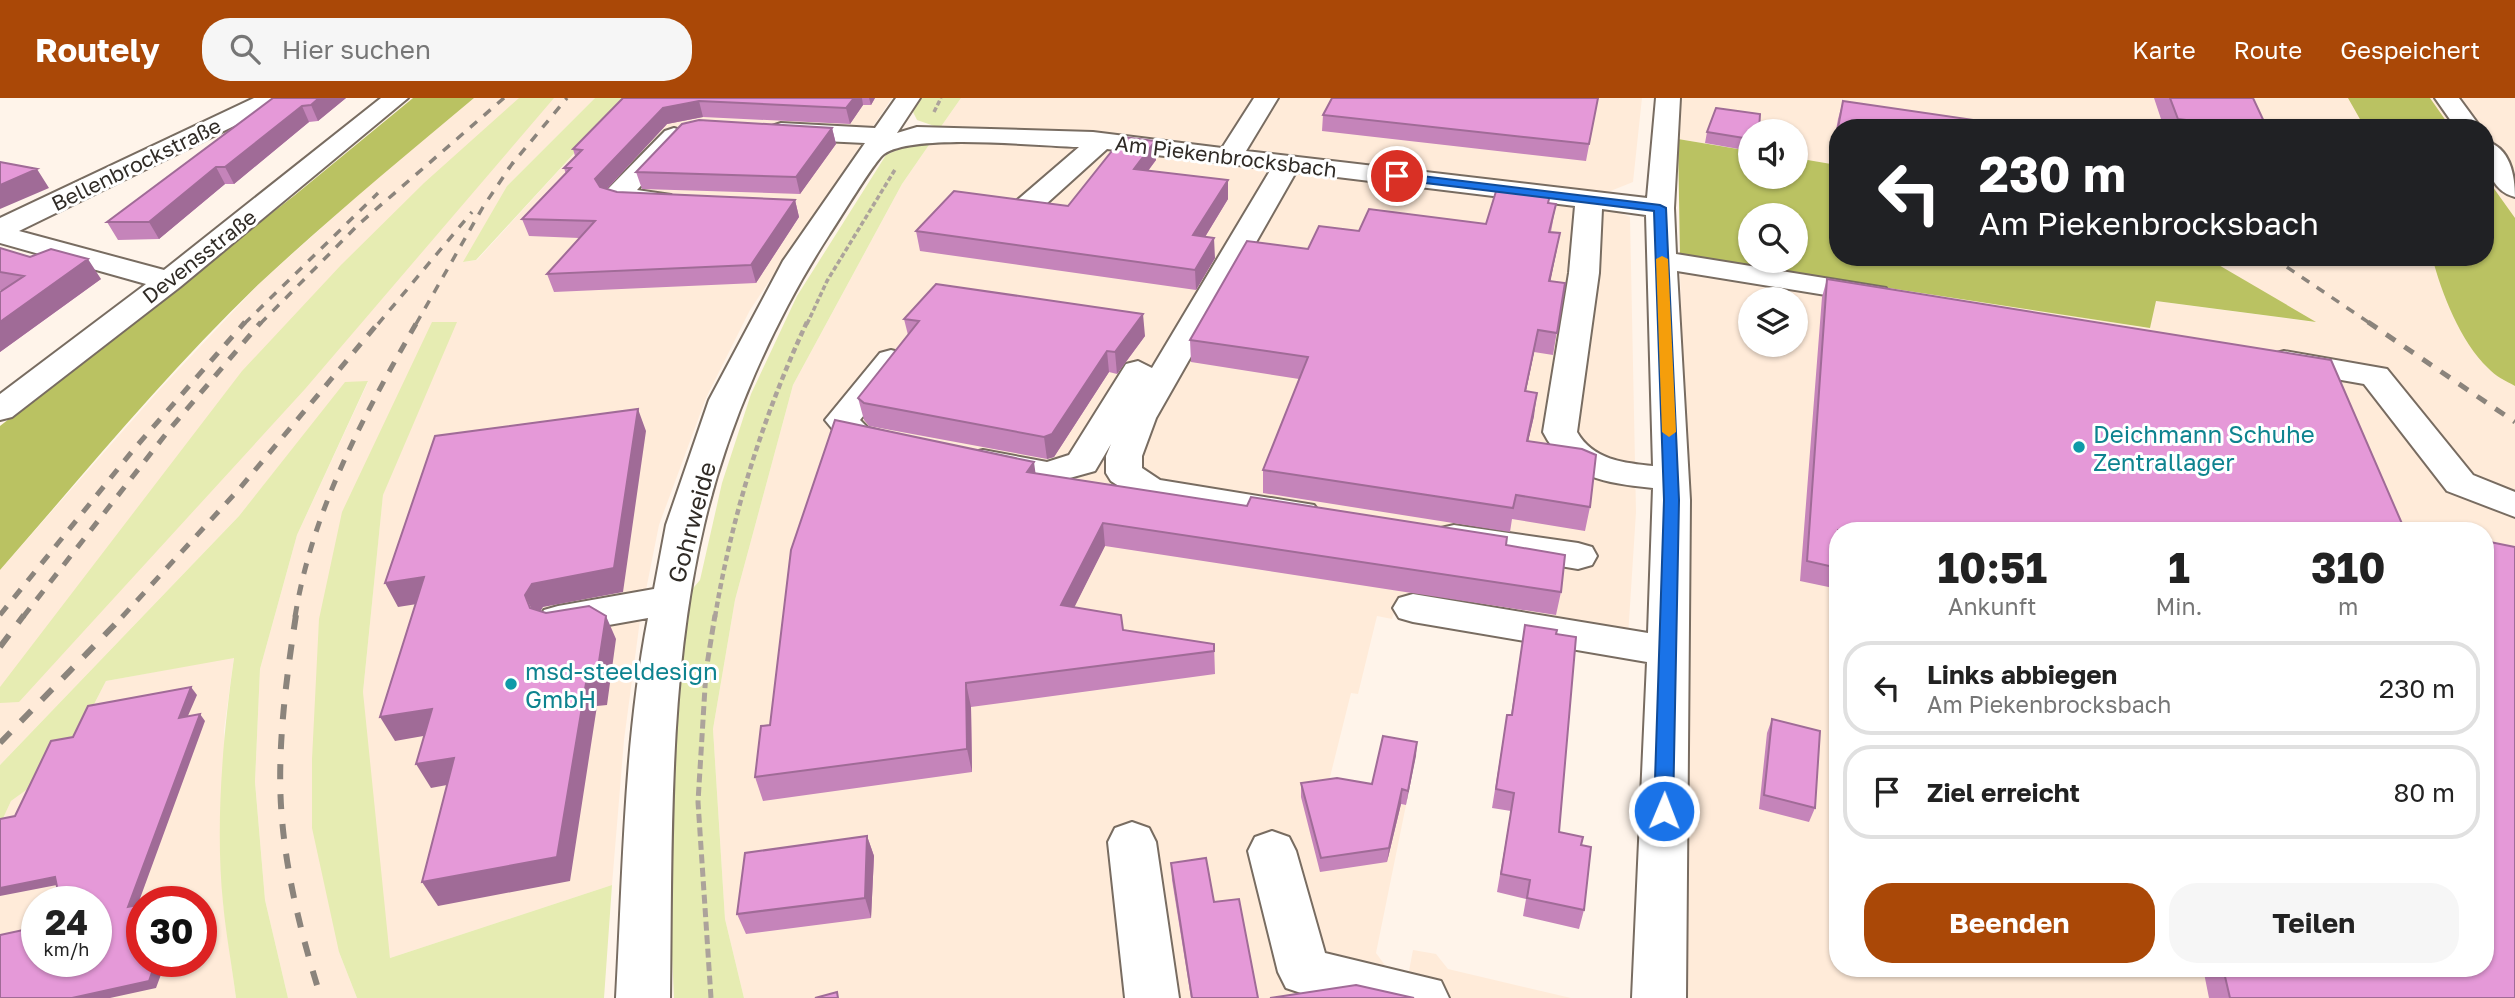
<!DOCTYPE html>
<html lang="de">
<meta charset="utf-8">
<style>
:root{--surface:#fff;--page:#f6f6f6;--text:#222;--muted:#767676;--line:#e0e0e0;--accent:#aa4807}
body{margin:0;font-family:"Golos Text",sans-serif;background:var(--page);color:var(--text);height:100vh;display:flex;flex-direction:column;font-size:26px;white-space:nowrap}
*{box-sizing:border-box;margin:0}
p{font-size:23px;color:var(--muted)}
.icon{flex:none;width:38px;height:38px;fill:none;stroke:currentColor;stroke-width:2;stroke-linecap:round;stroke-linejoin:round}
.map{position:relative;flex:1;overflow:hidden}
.details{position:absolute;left:1829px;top:424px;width:665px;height:455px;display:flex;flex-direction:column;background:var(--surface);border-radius:28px;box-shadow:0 2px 5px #0004}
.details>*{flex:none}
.hud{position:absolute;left:1829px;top:21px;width:665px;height:147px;border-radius:28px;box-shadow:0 2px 5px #0004;background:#202124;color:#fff;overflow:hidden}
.buttons{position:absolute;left:1738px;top:21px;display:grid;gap:14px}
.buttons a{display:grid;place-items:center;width:70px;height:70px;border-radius:50%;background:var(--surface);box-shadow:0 2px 5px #0004;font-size:35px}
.speed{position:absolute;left:21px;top:788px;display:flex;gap:14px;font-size:35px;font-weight:700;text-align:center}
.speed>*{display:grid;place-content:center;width:91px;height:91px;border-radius:50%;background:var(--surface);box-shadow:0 2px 5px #0004;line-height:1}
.speed small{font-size:18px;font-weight:400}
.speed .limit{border:10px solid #d22;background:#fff;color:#111}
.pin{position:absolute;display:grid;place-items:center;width:60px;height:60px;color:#fff;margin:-30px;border:4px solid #fff;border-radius:50%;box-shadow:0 2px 7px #0007}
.me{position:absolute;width:77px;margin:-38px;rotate:1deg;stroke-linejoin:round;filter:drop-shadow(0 0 5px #0008)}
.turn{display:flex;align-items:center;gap:24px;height:147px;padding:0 35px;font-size:32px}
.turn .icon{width:91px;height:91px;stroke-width:2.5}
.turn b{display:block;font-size:49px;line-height:60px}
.eta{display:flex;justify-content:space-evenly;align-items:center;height:119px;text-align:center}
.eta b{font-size:42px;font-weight:700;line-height:49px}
.action{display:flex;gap:14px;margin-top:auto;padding:14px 35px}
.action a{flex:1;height:80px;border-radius:28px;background:var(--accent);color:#fff;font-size:28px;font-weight:700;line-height:80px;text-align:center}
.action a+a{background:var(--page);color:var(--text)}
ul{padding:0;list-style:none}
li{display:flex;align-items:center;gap:21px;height:94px;margin:0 14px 10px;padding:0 21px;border:4px solid var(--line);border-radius:28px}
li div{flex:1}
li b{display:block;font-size:26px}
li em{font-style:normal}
header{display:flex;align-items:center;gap:42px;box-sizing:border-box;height:98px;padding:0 35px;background:var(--accent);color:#fff}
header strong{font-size:33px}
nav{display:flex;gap:38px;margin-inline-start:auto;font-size:24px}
.search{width:490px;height:63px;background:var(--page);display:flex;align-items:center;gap:18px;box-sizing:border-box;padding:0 24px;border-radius:28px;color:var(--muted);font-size:26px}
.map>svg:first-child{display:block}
.built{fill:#ffebd9;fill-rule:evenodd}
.green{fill:#e6ecb2}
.forest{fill:#bac262;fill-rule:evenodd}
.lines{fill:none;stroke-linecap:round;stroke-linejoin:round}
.minor-casing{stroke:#786c61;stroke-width:4}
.path-far2{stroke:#aca39b;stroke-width:3.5;stroke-dasharray:5 2.5;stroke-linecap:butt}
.path-far1{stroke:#aca39b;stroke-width:4.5;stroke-dasharray:6 3.5;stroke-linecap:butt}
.path{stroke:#aca39b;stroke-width:5;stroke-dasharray:9 4.5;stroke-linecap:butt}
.minor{fill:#fff;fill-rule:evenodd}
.rail-far2{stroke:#8b847c;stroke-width:3.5;stroke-dasharray:9 9;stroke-linecap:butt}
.rail-far1{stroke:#8b847c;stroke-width:5;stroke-dasharray:11 11;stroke-linecap:butt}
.rail{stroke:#8b847c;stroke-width:6;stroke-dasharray:15 15;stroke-linecap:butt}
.wall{fill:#c584ba}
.shaded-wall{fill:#a06b97}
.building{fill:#e599d8;stroke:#a06b97;stroke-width:2}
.route{fill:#1a73e8;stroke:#114b97;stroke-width:2}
.slow{fill:#f59e0b}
.culture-dot{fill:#0f9aa8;stroke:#fff;stroke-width:2.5}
.labels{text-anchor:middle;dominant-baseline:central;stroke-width:6;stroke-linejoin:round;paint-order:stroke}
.far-street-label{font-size:21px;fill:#302b26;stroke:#fff}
.culture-label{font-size:24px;fill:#0d838f;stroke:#fff;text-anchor:start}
.street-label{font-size:24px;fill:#302b26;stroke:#fff}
</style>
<header>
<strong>Routely</strong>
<div class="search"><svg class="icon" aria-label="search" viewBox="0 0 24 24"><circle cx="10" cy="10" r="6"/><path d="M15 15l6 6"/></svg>Hier suchen</div>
<nav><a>Karte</a><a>Route</a><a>Gespeichert</a></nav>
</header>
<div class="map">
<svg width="2515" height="900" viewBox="0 0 2515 900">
<rect width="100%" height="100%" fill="#fff4ea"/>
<!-- built -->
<path class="built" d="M474 0H595L507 88 464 164 477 162 625 0H892L750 212 706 300 659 427 640 522 624 642 612 787 390 860 366 728 363 594 383 396 456 224 342 414 339 854 357 900H288L265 802 255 684 260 571 297 437 368 284 345 285 239 418 0 667V472L160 291 259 186 368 88Z
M961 0H1642L1633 84 1603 96 940 30Z
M1681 0H2515V900H1687L1680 158 2150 229 2155 203 2314 224 2205 159H2485V30H1838L1837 67 1796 60V33H1750V53L1678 41ZM1750 201H1796V247H1750ZM1838 432H2485V870H1838Z
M931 44 1113 50 1609 111 1630 119 1636 414 1627 554 1394 515 1392 521 1377 518 1358 596 1351 595 1326 695 1406 707 1376 855 1390 874 1409 873 1413 852 1436 856 1448 871 1571 900H744L725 821 713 631 735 502 793 287 902 86Z
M234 559 224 632 225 661 220 726 223 804 236 900H0V727L11 703 40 681 75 643 106 583ZM37 803H96V863H37ZM142 803H201V863H142Z"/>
<!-- green -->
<path class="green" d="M519 0H554L305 291 19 604 0 605V589L242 273 341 167 424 85Z
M595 0H625L476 162 463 164 507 88Z
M922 0H961L940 30 917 22 913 14Z
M931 44 902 86 793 287 735 502 713 631 725 821 744 900H674L669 791 677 580 689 495 700 482 722 385 751 296 797 198 886 57 902 50Z
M432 224H457L383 397 363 594 390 860 612 787 604 900H357L339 854 312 730V661L319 521 342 414Z
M368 283 297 437 260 571 255 684 265 802 288 900H236C232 868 226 837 223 805 215 727 223 637 234 560L106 583 75 643 40 682 11 703 0 727V667L239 418 345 284Z"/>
<!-- forest -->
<path class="forest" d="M413 0H474C402 60 330 120 261 184 168 273 85 375 0 472V328L295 97Z
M2348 0H2430L2451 30H2365Z
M1678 41 1750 53V79H1796V60L1837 67 1838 159H2205L2316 224 2156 203 2150 230 1680 158ZM1750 117H1796V163H1750Z
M2485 78 2515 120V288C2506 283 2495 278 2488 270 2460 243 2442 196 2432 159H2485Z"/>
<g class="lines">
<!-- minor casing -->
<g class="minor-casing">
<path id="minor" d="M254 0H285L281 5 19 133 164 172 381 0H408L180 189 12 319 0 322V296L146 186 0 145V120Z
M896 0H920L897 35 917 29 1093 34 1222 50 1254 0H1278L1246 53 1647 100 1656 0H1680L1674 110 1676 156 1886 190 1890 196 1886 202 1875 205 1677 173 1690 402 1686 900H1632L1647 564 1413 524 1399 520 1393 510 1399 500 1413 496 1648 535 1653 390C1605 385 1567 380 1543 334L1569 175 1575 108 1296 74 1156 320 1142 358V370L1160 382 1314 407 1320 415 1314 423 1301 427 1137 400 1111 383 1106 375V358L1111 346 1095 373 1048 386 970 371 965 363 970 355 983 352 1047 364 1069 357 1126 266 1138 263 1152 270 1271 71 1107 51 1035 116H1015L1011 110 1015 104 1079 49C1037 48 915 35 884 56 875 62 838 124 829 137 774 222 727 328 704 427 668 578 672 745 670 900H616C623 773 624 644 648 520L558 536 544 532 538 522 544 512 558 508 654 491 666 427 709 302 783 163 865 45 781 41 772 38 768 33 772 28 781 25 875 30ZM1602 111 1646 117 1653 368C1624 365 1593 362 1577 334L1599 175Z
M2435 0H2459L2481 30H2456Z
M674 30 683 33 687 38 637 92 671 97 675 103 671 109 661 111 607 104 603 98 607 92 665 33Z
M2485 43C2510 49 2515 77 2515 99 2490 93 2485 65 2485 43Z
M891 252 902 255 907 262 860 322 868 330 901 338 907 345 901 352 889 356 844 345 825 322 880 255Z
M2284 253 2387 271 2473 377 2515 394V419L2447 393 2364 286 2273 270 2268 263 2273 256Z
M1454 427 1578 445 1592 449 1597 458 1592 467 1578 471 1441 448 1435 439 1441 430Z
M1132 724 1149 730 1156 744 1179 900H1125L1108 744 1115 730Z
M1272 733 1289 739 1296 753 1325 855 1441 883 1449 900H1316L1286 890 1278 874 1248 753 1255 739Z"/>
</g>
<!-- path-far2 -->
<path class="path-far2" d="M934 14 941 0
M807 226 827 183 896 70"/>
<!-- path-far1 -->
<path class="path-far1" d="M715 519C732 417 763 318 807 224"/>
<!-- path -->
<path class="path" d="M711 900 698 704 706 573 715 517"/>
<!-- minor -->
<use href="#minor" class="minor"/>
<!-- rail-far2 -->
<path class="rail-far2" d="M508 71 567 0
M2272 159 2371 226
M244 226 378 95
M260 226 359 126 504 0
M378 226 472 114
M416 226 483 109 514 63"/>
<!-- rail-far1 -->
<path class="rail-far1" d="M2368 224 2515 324
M0 517 134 351 245 224
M23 519 169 332 261 224
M122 519 240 390 379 224
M295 519C312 412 364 317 417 224"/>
<!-- rail -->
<path class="rail" d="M296 517C286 582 276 656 282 721 287 781 303 843 321 900
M0 549 24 517
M0 645 124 517"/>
</g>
<!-- wall -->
<path class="wall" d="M273 0H346L318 23 309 24 234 86H225L159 141 118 142 107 124Z
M623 0H875L871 7H863L850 26 703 19 667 26 607 91 617 94 795 102 799 119 756 185 554 194 547 176 579 140 529 138 522 121 566 76 564 70 575 58 573 51Z
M1598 0 1586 63 1322 33 1323 17Z
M2154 0H2253L2267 30H2164Z
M1843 3 1974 30H1838V67L1830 65 1838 21Z
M832 30 836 46 800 96 642 91 636 74Z
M1750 33V53L1705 45 1707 34Z
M1155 43 1156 62 1148 73 1228 82V101L1205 139 1215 160 1196 192 920 153 916 133 1068 108Z
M1549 105 1556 106 1551 134 1560 135 1550 183 1565 185 1553 257 1534 254 1526 293 1534 318 1528 343 1590 409 1585 433 1512 421 1510 434 1263 395V372L1299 281 1191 264 1190 242 1308 151 1359 133 1486 126Z
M0 150 101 181 0 254V194L2 193 0 192Z
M1827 181 2403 428 1838 432V491L1800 483 1822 199Z
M904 221 1145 238 1117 276 1109 274 1054 359 1047 361 869 328 864 322 858 300 908 237Z
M1035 375 1506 448 1561 494 1556 517 1105 448 1074 509 1123 532 1214 546 1215 576 971 609 972 674 763 703 755 679 770 627Z
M1525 527 1559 734 1581 747 1584 812 1579 831 1523 818 1526 801 1497 794 1511 713 1492 710 1507 617H1511Z
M1772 621 1815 710 1809 724 1759 711 1767 635Z
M1417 644 1406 707 1401 706 1387 764 1320 774 1301 699V685L1372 686Z
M867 738 874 758 871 820 746 836 737 816Z
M1171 765 1214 804 1258 900H1191L1172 782Z
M2203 870H2485L2515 900H2209Z"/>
<!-- shaded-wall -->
<path class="shaded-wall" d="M319 0H346L318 23 311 7Z
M854 0H862L863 7 850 26 846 10Z
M869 0H875L871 7Z
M699 3 703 19 667 26 600 98 595 81 663 10Z
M302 8 309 24 234 86 225 69Z
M832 30 836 46 800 96 796 79Z
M1155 43 1156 62 1135 90 1134 71Z
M216 69 225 86 159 141 149 124Z
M37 71 49 90 0 111V87Z
M1228 82V101L1194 157 1193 137Z
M795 102 799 119 756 185 751 167Z
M1560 135 1556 156 1546 205 1549 183Z
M1214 140 1215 160 1196 192 1195 172Z
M88 161 101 181 0 254V224Z
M1143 216 1145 238 1117 276 1115 254Z
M1538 232 1534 254 1521 316 1525 293Z
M1107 253 1109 274 1054 359 1047 361 1044 339Z
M1537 295 1534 318 1523 366 1527 343Z
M638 311 646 333 623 494 543 509 536 521 525 497Z
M1034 364 1037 386 1027 374Z
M1103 425 1105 448 1064 530 1061 507Z
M424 479 436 503 398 509 385 485Z
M606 518 616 541 607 607 597 608 570 783 438 808 422 784 586 585Z
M966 585 971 609 972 674 967 651Z
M191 589 197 597 184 627 179 620Z
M432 611 446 634 395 643 380 619Z
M200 616 205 623 134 817 128 809Z
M1417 644 1416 658 1406 707 1408 693Z
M454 660 468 683 431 690 416 666Z
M1402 691 1401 706 1387 764 1389 750Z
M867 738 874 758 871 820 865 800Z
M55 779 62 786 0 798V790Z
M156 863H166L156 890 110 900H72Z"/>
<!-- building -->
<path class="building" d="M273 0H319L311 7 302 8 225 69H216L149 124H107Z
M623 0H854L846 10 699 3 663 10 595 81 600 89 617 94 795 102 751 167 547 176 595 123 522 121 571 70H564L582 52 573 51Z
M1332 0H1598L1589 46 1323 17Z
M2170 0H2253L2267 30H2251L2178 21Z
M1843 3 1974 22V30H1838Z
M1716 10 1760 16 1759 33H1750V41L1707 34Z
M699 22 832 30 796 79 636 74 682 26Z
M1838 33V47H1835Z
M1123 39 1155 43 1134 71 1228 82 1193 137 1214 140 1195 172 916 133 954 93 1068 108Z
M0 64 37 71 0 87Z
M1497 90 1550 97 1548 105 1556 106 1549 134 1560 135 1549 183 1565 185 1557 235 1538 232 1525 293 1537 295 1527 343 1582 351 1596 357 1590 409 1516 397 1513 410 1263 372 1308 259 1190 242 1247 143 1308 151 1319 128 1359 133 1369 111 1486 126Z
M0 150 30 159 51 151 88 161 0 224V194L24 178 0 174Z
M1827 181 2331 262 2403 428 2424 432H1838V470L1807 463Z
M936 186 1143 216 1115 254 1107 253 1052 336 1044 339 864 305 858 300 919 223 904 221Z
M638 311 614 470 532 486 525 497 530 510 546 515 589 508 606 518 596 583 586 585 557 759 422 784 454 660 416 666 432 611 380 619 424 479 385 485 435 338Z
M835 322 1034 364 1027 374 1247 408 1251 399 1507 439 1506 447 1565 457 1561 494 1103 425 1061 507 1121 517 1123 532 1214 546V553L966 585 967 651 755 679 761 628 770 627 791 452Z
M2485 443 2515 449V900H2230L2223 870H2485Z
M1525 527 1557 532 1556 536 1576 539 1559 734 1583 739 1581 747 1591 749 1584 812 1527 800 1530 782 1501 776 1514 695 1496 691 1507 617H1512Z
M191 589 179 620 200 616 128 809 142 806V840L140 845H142V863H156L149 883 72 900H0V837L37 829V863H96V803H60L55 779 0 790V721L15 718 51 643 73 639 88 608Z
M1772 621 1820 633 1815 710 1764 697Z
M1383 638 1417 644 1408 693 1402 691 1389 750 1321 760 1301 685 1337 680 1372 686Z
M867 738 865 800 737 816 745 755Z
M1206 760 1214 804 1239 801 1258 900H1192L1171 765Z
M1356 887 1414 900H1270Z
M837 894 838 900H815Z"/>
<!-- route -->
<path class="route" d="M1397 75 1660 107 1666 110 1679 402 1673 713 1670 718H1657L1654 713 1664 402 1654 113 1393 81V76Z"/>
<!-- slow -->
<path class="slow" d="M1662 158 1668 161 1676 334 1669 339 1662 334 1656 161Z"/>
<!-- markers -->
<g class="culture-dot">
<circle cx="2079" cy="349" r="7"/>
<circle cx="511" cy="586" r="7"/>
</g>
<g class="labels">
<!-- far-street labels -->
<g class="far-street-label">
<text transform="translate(1226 58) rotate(7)">Am Piekenbrocksbach</text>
<text transform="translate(136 66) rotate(-26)">Bellenbrockstraße</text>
<text transform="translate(199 158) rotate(-38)">Devensstraße</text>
</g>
<!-- culture labels -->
<g class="culture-label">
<text x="2093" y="335">Deichmann Schuhe<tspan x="2093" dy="28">Zentrallager</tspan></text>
<text x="525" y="572">msd-steeldesign<tspan x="525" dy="28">GmbH</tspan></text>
</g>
<!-- street labels -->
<g class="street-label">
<text transform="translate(691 424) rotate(-75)">Gohrweide</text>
</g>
</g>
</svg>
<div class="buttons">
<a><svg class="icon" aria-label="sound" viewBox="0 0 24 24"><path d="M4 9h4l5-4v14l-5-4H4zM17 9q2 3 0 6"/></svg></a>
<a><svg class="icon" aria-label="search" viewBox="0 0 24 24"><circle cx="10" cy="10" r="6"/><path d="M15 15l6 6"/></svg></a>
<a><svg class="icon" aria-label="layers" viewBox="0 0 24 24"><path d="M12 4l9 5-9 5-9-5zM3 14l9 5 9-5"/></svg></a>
</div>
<div class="speed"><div>24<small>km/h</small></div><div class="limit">30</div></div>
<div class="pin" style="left:1397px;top:78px;background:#d93025"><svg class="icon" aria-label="arrive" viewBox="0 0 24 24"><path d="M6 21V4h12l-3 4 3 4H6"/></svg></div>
<svg class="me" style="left:1664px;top:713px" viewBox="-20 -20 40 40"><circle r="17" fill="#1a73e8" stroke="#fff" stroke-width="3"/><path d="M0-11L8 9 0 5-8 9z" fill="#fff"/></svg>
<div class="hud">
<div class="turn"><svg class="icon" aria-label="left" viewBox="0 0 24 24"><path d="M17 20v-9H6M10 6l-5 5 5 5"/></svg><div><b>230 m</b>Am Piekenbrocksbach</div></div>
</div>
<section class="details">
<div class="eta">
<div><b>10:51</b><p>Ankunft</p></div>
<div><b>1</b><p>Min.</p></div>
<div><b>310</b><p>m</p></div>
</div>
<ul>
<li><svg class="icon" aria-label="left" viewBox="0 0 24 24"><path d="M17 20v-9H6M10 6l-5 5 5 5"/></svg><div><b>Links abbiegen</b><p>Am Piekenbrocksbach</p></div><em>230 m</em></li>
<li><svg class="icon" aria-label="arrive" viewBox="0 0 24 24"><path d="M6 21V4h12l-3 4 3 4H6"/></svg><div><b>Ziel erreicht</b></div><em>80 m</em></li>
</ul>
<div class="action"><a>Beenden</a><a>Teilen</a></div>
</section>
</div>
